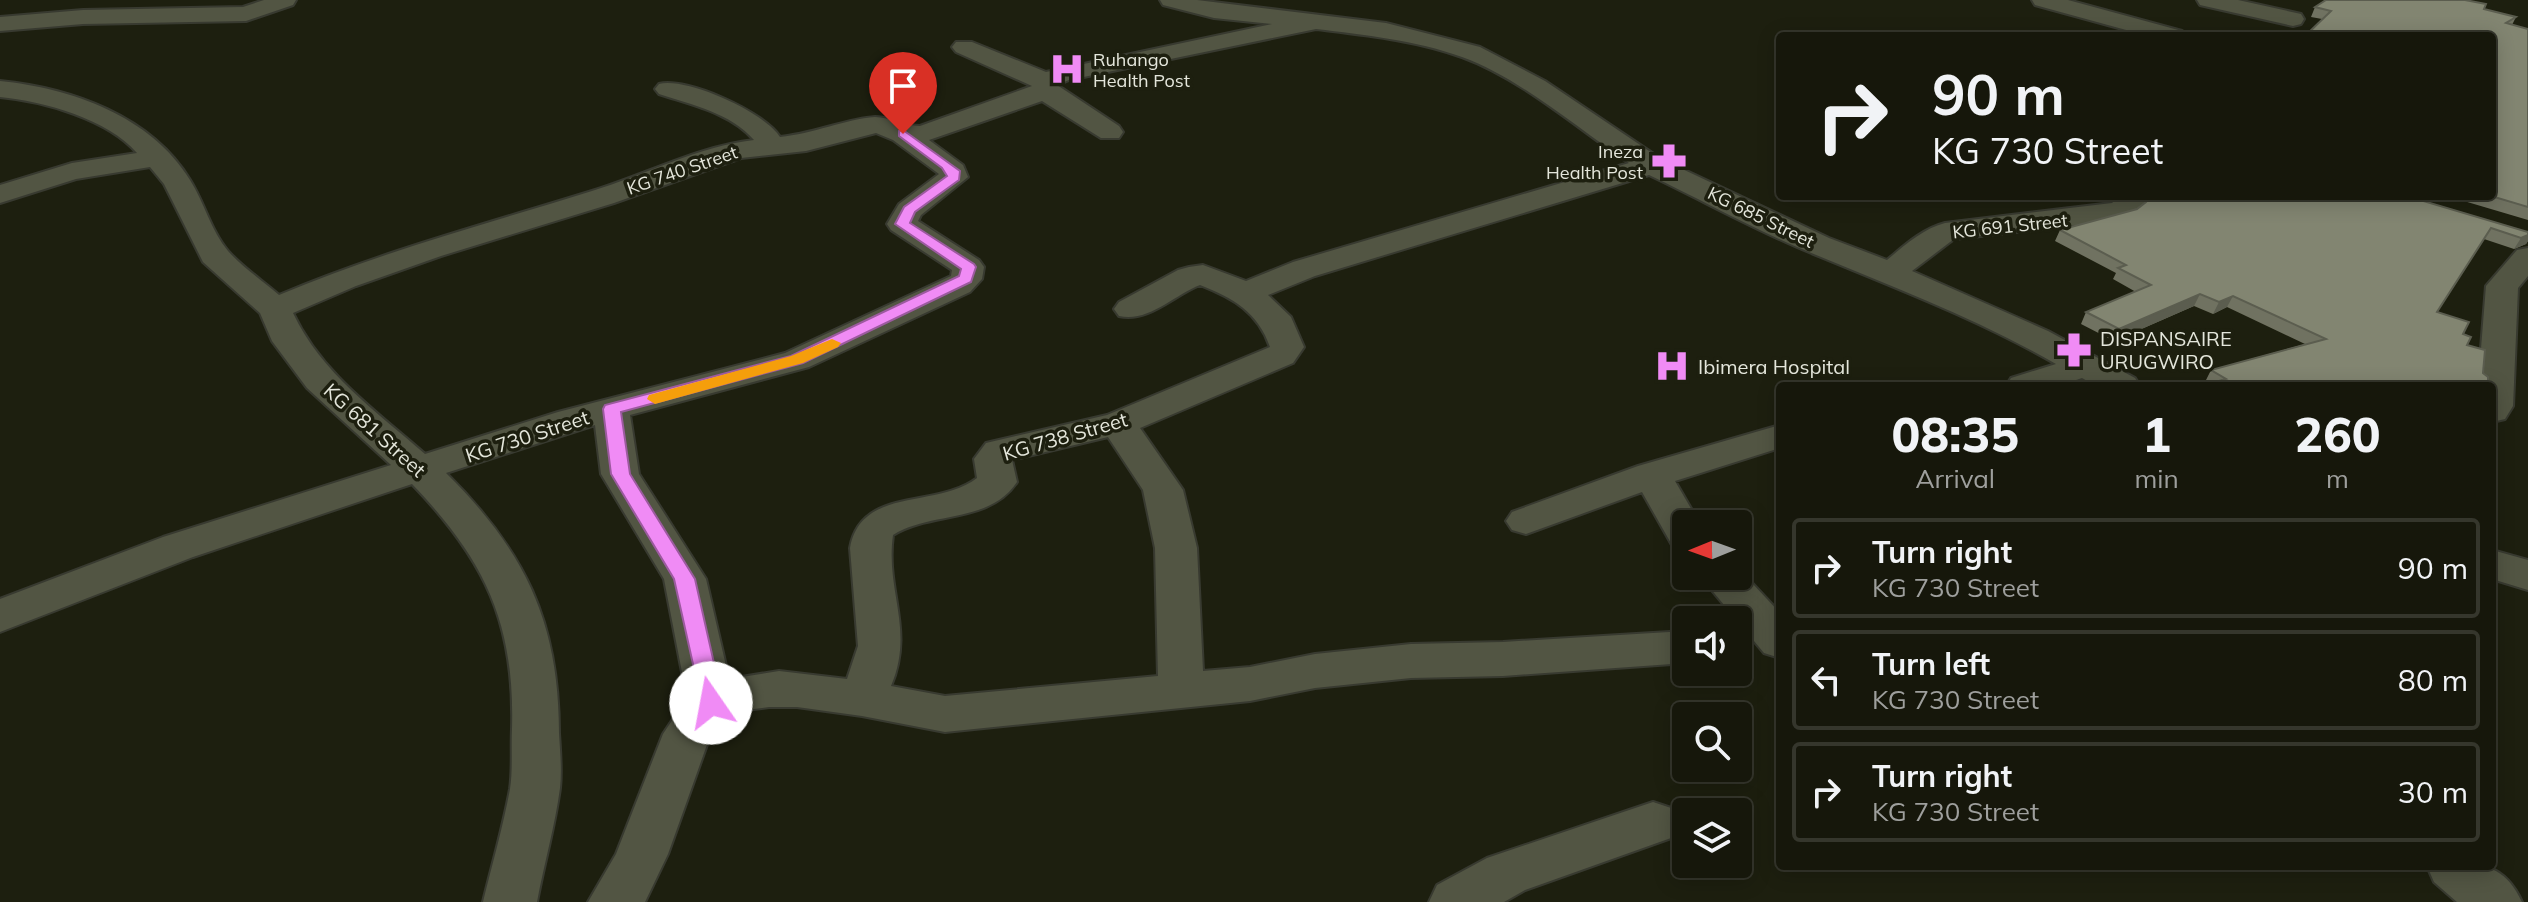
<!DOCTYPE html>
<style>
:root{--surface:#16170b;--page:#1f2014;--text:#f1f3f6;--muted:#9e9f9d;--line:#35362c}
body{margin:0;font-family:Mulish,sans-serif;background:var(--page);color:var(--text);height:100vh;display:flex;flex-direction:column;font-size:30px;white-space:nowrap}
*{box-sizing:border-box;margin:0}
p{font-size:26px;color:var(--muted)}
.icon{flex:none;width:44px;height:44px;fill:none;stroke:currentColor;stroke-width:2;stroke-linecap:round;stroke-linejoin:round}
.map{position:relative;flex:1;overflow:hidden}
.side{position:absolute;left:1776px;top:382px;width:720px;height:488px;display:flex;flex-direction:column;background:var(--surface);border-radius:8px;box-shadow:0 4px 20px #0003,0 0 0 2px var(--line)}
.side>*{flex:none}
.hud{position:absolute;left:1776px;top:32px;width:720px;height:168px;border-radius:8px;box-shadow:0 4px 20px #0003,0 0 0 2px var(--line);background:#16170b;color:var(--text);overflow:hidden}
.needle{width:52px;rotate:269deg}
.fabs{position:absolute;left:1672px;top:510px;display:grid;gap:16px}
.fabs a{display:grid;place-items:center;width:80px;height:80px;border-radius:8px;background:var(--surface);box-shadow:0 4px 20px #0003,0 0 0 2px var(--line);font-size:40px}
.pin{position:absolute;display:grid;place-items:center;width:68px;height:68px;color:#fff;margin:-82px -34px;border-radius:50% 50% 50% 0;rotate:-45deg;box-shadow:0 0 8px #0007}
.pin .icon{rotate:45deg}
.me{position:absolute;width:88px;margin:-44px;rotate:348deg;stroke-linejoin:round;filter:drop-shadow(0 0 6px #0008)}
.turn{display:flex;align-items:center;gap:28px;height:168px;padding:0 24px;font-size:36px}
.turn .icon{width:104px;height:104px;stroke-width:2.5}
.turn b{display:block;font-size:56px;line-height:68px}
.eta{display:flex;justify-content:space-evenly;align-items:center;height:136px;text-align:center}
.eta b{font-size:48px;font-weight:800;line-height:56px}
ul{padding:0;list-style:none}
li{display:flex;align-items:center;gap:24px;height:100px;margin:0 16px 12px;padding:0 8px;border:4px solid var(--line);border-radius:8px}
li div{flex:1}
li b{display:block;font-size:30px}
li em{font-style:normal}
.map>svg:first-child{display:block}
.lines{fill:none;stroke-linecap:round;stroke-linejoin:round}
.street-casing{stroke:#383a30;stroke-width:4}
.street{fill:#525543;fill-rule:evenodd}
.wall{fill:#707261}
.shaded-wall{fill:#5b5d4f}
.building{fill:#828571;stroke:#5b5d4f;stroke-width:2}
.route{fill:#f08bf5;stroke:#9c5a9f;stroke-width:2}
.slow{fill:#f59e0b}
.labels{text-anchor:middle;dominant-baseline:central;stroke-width:7;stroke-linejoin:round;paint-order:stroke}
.far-poi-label{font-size:18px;fill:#e4e6db;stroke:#1d1f0f;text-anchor:start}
.far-street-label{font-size:18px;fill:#e4e6db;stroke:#1d1f0f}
.poi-label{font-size:20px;fill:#e4e6db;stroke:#1d1f0f;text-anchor:start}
.street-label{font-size:20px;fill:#e4e6db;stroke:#1d1f0f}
</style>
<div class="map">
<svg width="2528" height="902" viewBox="0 0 2528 902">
<rect width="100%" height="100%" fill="#1d1f0f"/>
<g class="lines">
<!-- street casing -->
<g class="street-casing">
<path id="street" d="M264 0H296L293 5 246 21 83 24 0 31V17L83 10 243 7Z
M1160 0H1197L1386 23 1480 47 1545 81 1661 159 1829 238 1887 260C1904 246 1922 229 1945 223L2112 203 2119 196H2151L2131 217 2121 220 1954 239 1912 271 2048 331 2135 378 2140 386H2096L2082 378 2059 386H2006L2011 378 2056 364C1978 319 1893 287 1809 252 1755 230 1702 200 1649 175L1315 276 1268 295 1291 317 1304 347 1293 363 1140 428 1183 490 1197 548 1203 671 1250 667 1315 654 1411 644 1503 642 1686 631V663L1503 676 1411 678 1315 688 1250 701 945 732 862 716 797 707H769L738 711 727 717 709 739 668 854 645 902H588L616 854 663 734 687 698 664 579 601 474 595 425 446 473C525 551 559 622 559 733 560 751 562 770 560 788 555 826 544 864 537 902H483C492 865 503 827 510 789 513 770 511 748 512 729 515 623 485 560 412 484L193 557 0 632V599L163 537 391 465 307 388 272 341 260 313 203 262 164 184 150 167 76 179 0 203V185L72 163 137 153C108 119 43 101 0 97V81C71 88 151 116 190 180 204 202 211 231 228 251 242 267 263 281 279 295 381 252 486 224 592 191 645 175 699 146 754 140 731 113 692 105 659 94L655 89 659 84C687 77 764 112 780 137 812 134 846 119 875 117 890 117 904 126 920 126L1032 86 956 52 952 47 956 42H972L1046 72 1272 24 1214 18 1163 5ZM1316 29C1365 35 1415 40 1462 57 1520 78 1577 128 1629 163L1293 262 1246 281 1203 265 1189 267 1178 270 1119 302 1114 309 1119 316C1148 323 1174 295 1200 285 1233 298 1258 312 1270 347L1107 415 986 443 974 459 977 478C937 509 861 486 850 548L858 646 847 679 779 671 729 679 706 579 639 474 630 415 809 367 970 292 982 279 984 267 979 260 918 221 921 215 968 177 963 165 929 140 1042 101 1101 138H1119L1123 132 1119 126 1057 85 1069 80ZM876 133 893 140 939 174 899 204 887 224 891 230 952 270 951 276 785 353 558 412 425 454C377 412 321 373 293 313L356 286 441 256 614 203 741 158 806 151ZM1108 437 1143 490 1155 548 1158 676 945 696 891 686C915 629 885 591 893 535 931 511 989 524 1017 482L1012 460Z
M2032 0H2068L2182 31 2186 36H2148L2035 5Z
M2197 0H2238L2301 14 2304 19 2301 24 2293 26 2200 5Z
M2528 248V276L2518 288 2513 406 2505 419 2492 422V386H2478L2486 286 2517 250Z
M1780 425V448L1675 481 1700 524H1686V549L1672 545 1642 492 1526 534 1512 530 1506 521 1512 512 1638 466Z
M2492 550 2528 560V590L2492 579Z
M1738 568 1780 613V658L1764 653 1700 576H1738Z
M1653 802 1671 808 1679 823 1671 838 1525 890 1504 902H1429L1437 885 1487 858Z
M2427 866C2471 866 2500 855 2522 902H2457L2434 882Z"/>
</g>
<!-- street -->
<use href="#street" class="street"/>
</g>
<!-- wall -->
<path class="wall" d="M2315 7 2484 9 2516 17 2512 25 2528 29V220L2447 196H2492L2322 19 2311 17Z
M2413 198 2528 232V241L2526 244 2514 249 2484 239 2437 312 2208 384 2205 382 2211 370 2305 344 2227 307 2213 314 2194 306 2114 341 2081 324 2086 312 2136 292 2113 279 2116 273 2055 241 2060 230 2137 209 2146 202Z"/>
<!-- shaded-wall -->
<path class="shaded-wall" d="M2528 235V241L2526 244 2514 249 2521 238Z
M2200 294 2194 306 2114 341 2119 329Z
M2233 296 2227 307 2213 314 2219 302Z"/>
<!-- building -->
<path class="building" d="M2326 0H2465L2486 4 2484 9 2516 17 2506 23 2528 29V207L2491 196 2492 36H2305L2331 11 2315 7Z
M2151 196H2412L2413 198 2528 232V235L2521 238 2491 228 2437 312 2469 322 2463 334 2471 337 2467 345 2485 350 2483 373 2488 377V386H2201L2226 379 2211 370 2326 339 2233 296 2219 302 2200 294 2119 329 2086 312 2151 285 2118 268 2126 265 2060 230 2137 209 2146 202Z"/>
<!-- route -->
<path class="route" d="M903 130 960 171 959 180 915 212 910 223 974 264 976 267 971 282 803 363 621 412 630 474 695 579 723 703 719 709 711 712 703 709 674 579 611 474 603 409 605 405 791 356 959 276 961 269 895 224 904 207 947 176 942 168 899 136V131Z"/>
<!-- slow -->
<path class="slow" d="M832 339 841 343 838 347 803 363 655 404 647 399 649 395 791 356Z"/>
<!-- icons -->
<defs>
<g id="hospital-bare" transform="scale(2.76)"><path d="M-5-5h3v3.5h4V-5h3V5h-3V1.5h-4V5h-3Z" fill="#f08bf5" stroke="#1d1f0f" stroke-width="2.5" paint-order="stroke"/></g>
<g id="pharmacy-bare" transform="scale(2.76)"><path d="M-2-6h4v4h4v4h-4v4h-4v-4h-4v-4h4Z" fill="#f08bf5" stroke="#1d1f0f" stroke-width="2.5" paint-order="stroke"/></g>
</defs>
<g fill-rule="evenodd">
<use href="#hospital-bare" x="1067" y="69"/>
<use href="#pharmacy-bare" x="1669" y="161"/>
<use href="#pharmacy-bare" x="2074" y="350"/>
<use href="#hospital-bare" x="1672" y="366"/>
</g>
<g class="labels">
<!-- far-poi labels -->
<g class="far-poi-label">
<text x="1093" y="59">Ruhango<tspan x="1093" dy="21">Health Post</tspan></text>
<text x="1643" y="151" text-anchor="end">Ineza<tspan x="1643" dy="21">Health Post</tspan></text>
</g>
<!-- far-street labels -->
<g class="far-street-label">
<text transform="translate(682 170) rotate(-19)">KG 740 Street</text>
<text transform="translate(1761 217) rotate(26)">KG 685 Street</text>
<text transform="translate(2010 226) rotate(-6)">KG 691 Street</text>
</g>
<!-- poi labels -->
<g class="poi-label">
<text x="2100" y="338">DISPANSAIRE<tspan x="2100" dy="23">URUGWIRO</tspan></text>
<text x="1698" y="366">Ibimera Hospital</text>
</g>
<!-- street labels -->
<g class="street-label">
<text transform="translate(375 430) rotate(42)">KG 681 Street</text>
<text transform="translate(527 436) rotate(-18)">KG 730 Street</text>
<text transform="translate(1065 436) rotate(-16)">KG 738 Street</text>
</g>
</g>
</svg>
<div class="fabs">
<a><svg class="needle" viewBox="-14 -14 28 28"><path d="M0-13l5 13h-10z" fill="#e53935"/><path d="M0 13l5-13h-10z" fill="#9e9f9d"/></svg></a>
<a><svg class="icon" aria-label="sound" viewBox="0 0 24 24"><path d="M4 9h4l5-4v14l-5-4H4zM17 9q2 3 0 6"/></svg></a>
<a><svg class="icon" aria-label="search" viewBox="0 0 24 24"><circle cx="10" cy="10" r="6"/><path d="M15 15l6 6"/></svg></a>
<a><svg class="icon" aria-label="layers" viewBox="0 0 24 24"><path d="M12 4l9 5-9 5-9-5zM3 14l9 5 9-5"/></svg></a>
</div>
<div class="pin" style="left:903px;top:134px;background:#d93025"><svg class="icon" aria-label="arrive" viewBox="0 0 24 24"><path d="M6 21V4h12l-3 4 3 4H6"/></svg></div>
<svg class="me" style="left:711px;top:703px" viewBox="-20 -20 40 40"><circle r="19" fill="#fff"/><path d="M0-13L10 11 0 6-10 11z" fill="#f08bf5"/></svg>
<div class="hud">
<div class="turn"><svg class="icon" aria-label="right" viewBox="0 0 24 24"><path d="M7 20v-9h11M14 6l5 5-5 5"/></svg><div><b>90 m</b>KG 730 Street</div></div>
</div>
<section class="side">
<div class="eta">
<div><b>08:35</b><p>Arrival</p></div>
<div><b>1</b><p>min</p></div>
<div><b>260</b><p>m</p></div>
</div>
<ul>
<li><svg class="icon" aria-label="right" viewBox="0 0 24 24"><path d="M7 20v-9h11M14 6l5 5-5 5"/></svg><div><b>Turn right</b><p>KG 730 Street</p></div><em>90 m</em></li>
<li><svg class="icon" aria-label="left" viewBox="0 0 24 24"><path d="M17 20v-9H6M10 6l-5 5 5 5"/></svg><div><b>Turn left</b><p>KG 730 Street</p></div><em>80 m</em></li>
<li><svg class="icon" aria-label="right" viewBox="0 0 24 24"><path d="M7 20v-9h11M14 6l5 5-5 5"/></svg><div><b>Turn right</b><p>KG 730 Street</p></div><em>30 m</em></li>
</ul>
</section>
</div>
